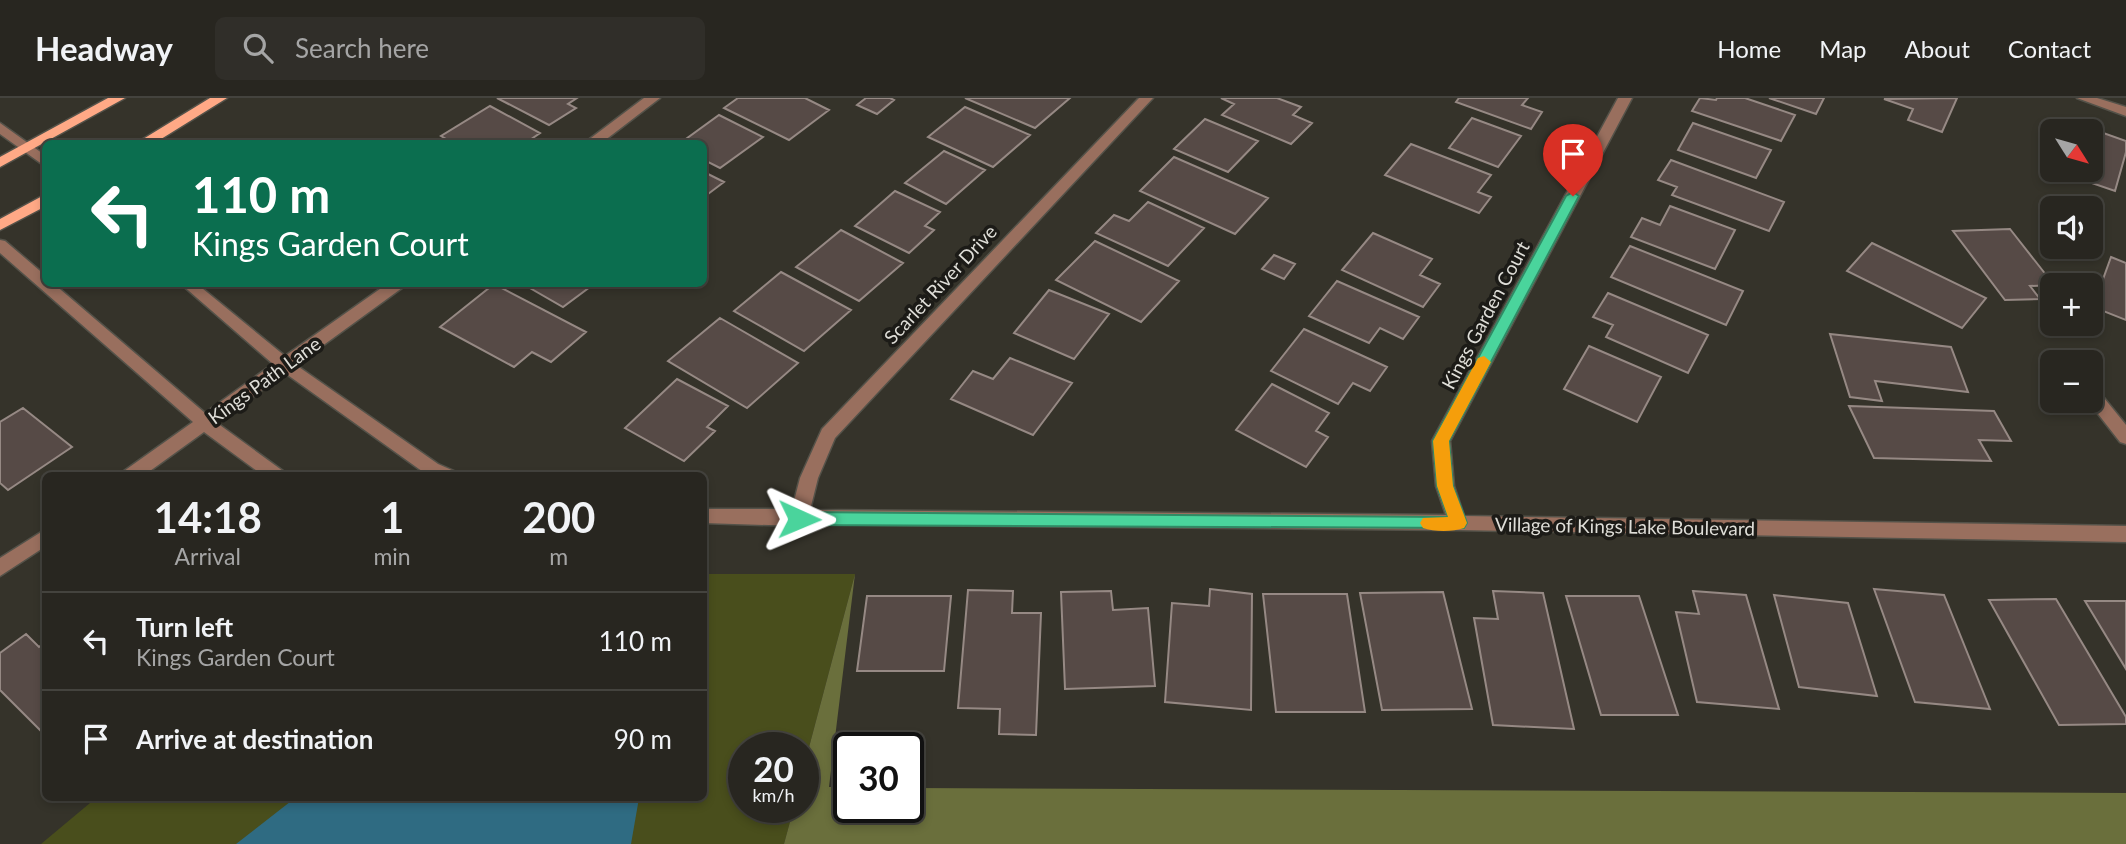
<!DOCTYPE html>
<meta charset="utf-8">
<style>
:root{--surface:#282620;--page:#302e29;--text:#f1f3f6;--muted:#a5a5a5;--line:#44433e}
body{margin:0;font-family:Lato,sans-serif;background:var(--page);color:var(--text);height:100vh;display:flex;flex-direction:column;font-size:26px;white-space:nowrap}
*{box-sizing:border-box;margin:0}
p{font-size:23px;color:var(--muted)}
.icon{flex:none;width:38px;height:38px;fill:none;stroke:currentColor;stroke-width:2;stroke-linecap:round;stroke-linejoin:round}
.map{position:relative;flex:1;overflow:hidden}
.side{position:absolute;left:42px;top:374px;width:665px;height:329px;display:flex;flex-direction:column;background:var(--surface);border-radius:10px;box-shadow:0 4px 10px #0003,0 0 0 2px var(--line)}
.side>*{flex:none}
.hud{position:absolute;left:42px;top:42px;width:665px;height:147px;border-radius:10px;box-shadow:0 4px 10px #0003,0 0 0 2px var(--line);background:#0b6e4f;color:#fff;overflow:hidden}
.needle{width:46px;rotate:127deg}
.buttons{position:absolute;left:2040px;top:21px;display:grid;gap:14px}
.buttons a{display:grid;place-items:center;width:63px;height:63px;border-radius:10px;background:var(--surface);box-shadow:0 4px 10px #0003,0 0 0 2px var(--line);font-size:35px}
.speed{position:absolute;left:728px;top:634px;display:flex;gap:14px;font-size:35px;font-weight:700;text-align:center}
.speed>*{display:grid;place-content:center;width:91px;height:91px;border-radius:50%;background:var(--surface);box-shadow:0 4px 10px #0003,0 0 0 2px var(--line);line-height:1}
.speed small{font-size:18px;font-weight:400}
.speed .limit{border:4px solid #111;border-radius:10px;background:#fff;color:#111}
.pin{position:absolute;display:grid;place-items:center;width:60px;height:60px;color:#fff;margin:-72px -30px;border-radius:50% 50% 50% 0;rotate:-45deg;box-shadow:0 0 7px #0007}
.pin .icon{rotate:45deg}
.me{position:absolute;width:77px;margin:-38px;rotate:91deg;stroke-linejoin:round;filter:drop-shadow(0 0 5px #0008)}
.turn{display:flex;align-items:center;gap:24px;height:147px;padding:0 35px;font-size:32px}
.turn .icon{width:91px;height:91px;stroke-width:2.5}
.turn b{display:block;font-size:49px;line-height:60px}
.eta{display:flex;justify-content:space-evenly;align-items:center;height:119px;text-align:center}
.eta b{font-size:42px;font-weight:700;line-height:49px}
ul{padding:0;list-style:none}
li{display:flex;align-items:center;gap:21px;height:98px;padding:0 35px;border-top:2px solid var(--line)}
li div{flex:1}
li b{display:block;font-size:26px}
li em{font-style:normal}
header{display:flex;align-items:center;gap:42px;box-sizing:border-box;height:98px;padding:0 35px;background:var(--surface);border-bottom:2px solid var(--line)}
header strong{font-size:33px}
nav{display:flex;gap:38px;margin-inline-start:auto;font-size:24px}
.search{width:490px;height:63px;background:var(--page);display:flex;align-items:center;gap:18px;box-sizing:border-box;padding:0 24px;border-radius:10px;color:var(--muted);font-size:26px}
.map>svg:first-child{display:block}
.green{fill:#494e1c}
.forest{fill:#6a6f3c}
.water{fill:#2f6b82}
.building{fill:#564a46;stroke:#968984;stroke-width:2}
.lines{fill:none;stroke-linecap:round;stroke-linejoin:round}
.minor-casing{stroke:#545249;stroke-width:3}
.major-casing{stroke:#545249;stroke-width:3}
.minor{fill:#996f5e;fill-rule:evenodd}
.major{fill:#ffa986;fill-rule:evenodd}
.route{fill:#4ad49c;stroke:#308a65;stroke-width:2}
.slow{fill:#f59e0b}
.labels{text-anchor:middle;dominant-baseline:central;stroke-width:7;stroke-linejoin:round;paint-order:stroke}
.street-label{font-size:19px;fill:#dfded8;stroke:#1c1b17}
</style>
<header>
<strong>Headway</strong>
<div class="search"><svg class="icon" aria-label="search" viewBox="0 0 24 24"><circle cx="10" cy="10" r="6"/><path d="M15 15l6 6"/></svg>Search here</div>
<nav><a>Home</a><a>Map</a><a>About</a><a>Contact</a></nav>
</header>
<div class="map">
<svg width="2126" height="746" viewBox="0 0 2126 746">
<rect width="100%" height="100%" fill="#35332a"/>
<!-- green -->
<path class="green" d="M704 476H855L803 672V649H744V709H794L784 746H41L96 700H704Z"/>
<!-- forest -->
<path class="forest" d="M855 476 829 689H849V709H908V690L2126 695V746H784L794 709H803V672Z"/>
<!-- water -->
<path class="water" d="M295 700H639L631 746H236Z"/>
<!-- building -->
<path class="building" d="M497 0H577L568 6 576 10 549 27Z
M738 0H805L829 12 789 42 724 10Z
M866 0H890L894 2 877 16 857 7Z
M965 0H1070L1035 30Z
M1221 0H1277L1301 9 1293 17 1312 25 1291 46 1222 17 1234 6Z
M1459 0H1528L1522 7 1542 14 1531 31 1456 4Z
M1700 0 1716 2 1717 0H1745L1795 17 1781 43 1692 13Z
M1769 0H1824L1816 16Z
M1957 0 1942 34 1908 22 1913 11 1884 1Z
M490 8 540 35 524 46H455L441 38Z
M965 9 1030 37 993 69 928 39Z
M719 17 763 39 720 70 704 62V46H679Z
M1472 20 1521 38 1498 69 1449 50Z
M1205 21 1258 43 1228 74 1174 51Z
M1693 25 1771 52 1756 80 1678 52Z
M2092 31 2126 43V54L2115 93 2054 72H2091Z
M1411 46 1491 77 1478 94 1491 99 1479 115 1385 77Z
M944 53 985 72 946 106 905 85Z
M1174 59 1268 100 1235 136 1140 93Z
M1671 62 1784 104 1769 133 1672 97 1677 89 1658 82Z
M704 74 724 84 704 99Z
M895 93 940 114 925 128 934 132 909 155 855 128Z
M1148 104 1204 130 1168 168 1096 135 1114 117 1129 123Z
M1670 108 1735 132 1715 171 1631 139 1642 120 1660 127Z
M2010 131 2054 187 2030 188 2040 201 2005 202 1953 133Z
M841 132 903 165 859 203 796 169Z
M1373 135 1432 161 1420 177 1440 186 1423 209 1342 172Z
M1095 143 1179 183 1141 224 1056 182Z
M1872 145 1986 200 1962 230 1847 173Z
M1630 148 1743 193 1726 227 1611 179Z
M1274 157 1295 166 1284 181 1262 171Z
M2111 159 2126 165V222L2093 209Z
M781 174 851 212 804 253 734 213Z
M1337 183 1419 219 1403 241 1380 230 1369 245 1309 218Z
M494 186 586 234 551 264 532 254 514 269 440 229Z
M523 186H594L563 209Z
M1049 192 1109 216 1074 261 1014 235Z
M1608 195 1708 237 1688 275 1606 239 1613 227 1593 219Z
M720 220 798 265 747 310 668 263Z
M1304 231 1387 269 1370 293 1353 285 1338 306 1271 273Z
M1830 236 1951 249 1968 294 1875 283 1882 303 1850 299Z
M1589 248 1661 279 1637 324 1564 291Z
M1010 260 1072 285 1033 337 951 301 973 273 993 281Z
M677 281 728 308 707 329 715 333 684 363 625 330Z
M1272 286 1329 315 1316 333 1328 339 1306 369 1236 332Z
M1849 308 1994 313 2011 343 1979 342 1991 363 1874 360Z
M23 310 72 349 8 392 0 385V324Z
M1210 491 1252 496 1251 612 1165 604 1172 505 1209 508Z
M1874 491 1944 497 1990 611 1915 604Z
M968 492 1013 493 1012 515H1041L1036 637 999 636 1000 611 958 610Z
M1111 493 1113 512 1148 510 1155 588 1065 591 1061 494Z
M1493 493 1543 495 1574 631 1493 627 1474 520 1498 521Z
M1693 493 1746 497 1779 611 1697 604 1676 514 1699 516Z
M1443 494 1472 611 1382 612 1360 495Z
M1263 496H1347L1365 614H1276Z
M1774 497 1848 505 1877 598 1799 589Z
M867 498H951L944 573H857Z
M1566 498H1639L1678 617H1601Z
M2056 501 2126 619V626L2059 627 1989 502Z
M2085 503H2126V571Z
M26 536 39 549 46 544V638L0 592V555Z"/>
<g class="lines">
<!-- minor casing -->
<g class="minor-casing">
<path id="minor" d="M644 0H660L600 46H583Z
M1139 0H1153L835 340 818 380 810 412 1446 417 1436 388 1432 343 1618 0H1632L1450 343 1454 388 1464 418 2126 428V444L1458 432 805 426 799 428 704 425V411H792L800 380 822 331Z
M2077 0H2097L2126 9V18Z
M0 25 46 58V69L0 36Z
M0 142 5 143 46 178V186H54L205 315 273 266 181 186H197L285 258 387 186H404L402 190 296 267 438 366 454 373 457 378 426 376 285 275 217 325 283 373 286 378H264L204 334 143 378H121L124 373 193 324 0 155Z
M2094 293 2100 295 2126 327V346L2120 344 2088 303H2091V294Z
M46 431V448L0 478V460Z"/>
</g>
<!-- major casing -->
<g class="major-casing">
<path id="major" d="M108 0H125L0 69V59Z
M210 0H227L153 46H135Z
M46 96V108L0 132V121Z"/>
</g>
<!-- minor -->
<use href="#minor" class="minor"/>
<!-- major -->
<use href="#major" class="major"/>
</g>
<!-- route -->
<path class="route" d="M1573 94 1579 98 1449 343 1453 388 1467 425 1464 430 799 427 793 425 790 421 793 416 799 414 1448 419 1437 388 1433 343 1566 98Z"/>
<!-- slow -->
<path class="slow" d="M1484 258 1491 264 1449 343 1453 388 1467 425 1464 430C1453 434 1434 434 1423 430L1420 425 1423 420 1448 419 1437 388 1433 343 1478 260Z"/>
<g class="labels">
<!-- street labels -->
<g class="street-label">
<text transform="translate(940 186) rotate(-47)">Scarlet River Drive</text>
<text transform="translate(1485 217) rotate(-62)">Kings Garden Court</text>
<text transform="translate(264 282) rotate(-36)">Kings Path Lane</text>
<text transform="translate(1625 428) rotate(1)">Village of Kings Lake Boulevard</text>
</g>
</g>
</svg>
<div class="buttons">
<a><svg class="needle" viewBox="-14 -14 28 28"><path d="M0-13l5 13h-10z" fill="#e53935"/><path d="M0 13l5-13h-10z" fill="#a5a5a5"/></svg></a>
<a><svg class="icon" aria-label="sound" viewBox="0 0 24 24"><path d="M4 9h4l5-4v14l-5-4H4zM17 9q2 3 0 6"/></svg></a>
<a>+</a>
<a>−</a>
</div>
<div class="speed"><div>20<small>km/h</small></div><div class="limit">30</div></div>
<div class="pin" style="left:1573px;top:98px;background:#d93025"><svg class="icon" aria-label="arrive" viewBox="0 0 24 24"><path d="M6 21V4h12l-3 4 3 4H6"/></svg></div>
<svg class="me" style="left:799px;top:421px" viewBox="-20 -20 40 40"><path d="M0-17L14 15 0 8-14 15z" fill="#4ad49c" stroke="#fff" stroke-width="4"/></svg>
<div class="hud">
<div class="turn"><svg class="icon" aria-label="left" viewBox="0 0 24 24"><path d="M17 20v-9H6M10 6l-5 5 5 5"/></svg><div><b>110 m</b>Kings Garden Court</div></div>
</div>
<section class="side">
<div class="eta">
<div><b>14:18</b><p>Arrival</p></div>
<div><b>1</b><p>min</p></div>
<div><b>200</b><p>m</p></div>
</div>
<ul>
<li><svg class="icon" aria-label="left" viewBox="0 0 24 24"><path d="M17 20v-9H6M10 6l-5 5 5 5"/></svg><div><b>Turn left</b><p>Kings Garden Court</p></div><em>110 m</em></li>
<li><svg class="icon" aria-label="arrive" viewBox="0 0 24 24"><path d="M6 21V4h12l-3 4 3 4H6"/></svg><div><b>Arrive at destination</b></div><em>90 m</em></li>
</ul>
</section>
</div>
